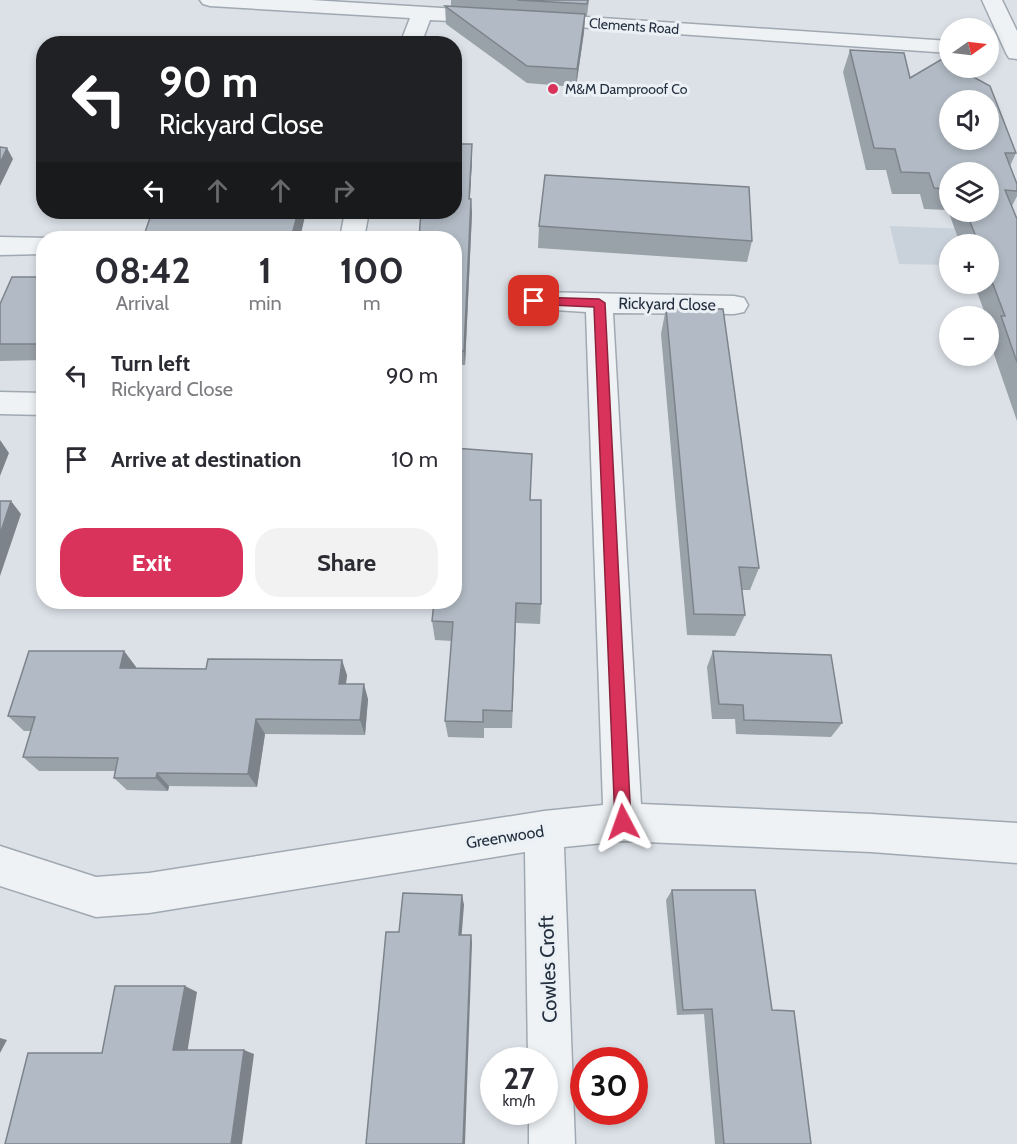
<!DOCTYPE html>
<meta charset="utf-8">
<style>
:root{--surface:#fff;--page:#f2f2f3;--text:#2b2b33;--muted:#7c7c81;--accent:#da335b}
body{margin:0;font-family:Cabin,sans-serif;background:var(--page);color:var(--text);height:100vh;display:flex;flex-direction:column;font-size:22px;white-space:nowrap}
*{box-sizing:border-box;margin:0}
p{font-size:20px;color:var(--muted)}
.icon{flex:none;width:33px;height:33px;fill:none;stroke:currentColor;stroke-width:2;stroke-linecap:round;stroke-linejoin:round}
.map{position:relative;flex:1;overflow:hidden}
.drawer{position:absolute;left:36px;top:231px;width:426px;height:378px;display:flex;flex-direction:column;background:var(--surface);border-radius:24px;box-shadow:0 3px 9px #0003}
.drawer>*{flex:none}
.top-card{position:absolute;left:36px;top:36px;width:426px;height:183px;border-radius:24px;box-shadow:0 3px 9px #0003;background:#202124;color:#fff;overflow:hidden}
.needle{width:39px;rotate:76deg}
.tools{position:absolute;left:939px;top:18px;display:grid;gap:12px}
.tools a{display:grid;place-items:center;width:60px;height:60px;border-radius:50%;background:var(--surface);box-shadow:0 3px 9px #0003;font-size:30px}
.speed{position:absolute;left:480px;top:1047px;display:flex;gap:12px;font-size:30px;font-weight:700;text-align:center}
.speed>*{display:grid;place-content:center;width:78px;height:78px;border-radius:50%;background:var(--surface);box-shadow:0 3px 9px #0003;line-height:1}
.speed small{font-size:15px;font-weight:400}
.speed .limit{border:9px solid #d22;background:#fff;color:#111}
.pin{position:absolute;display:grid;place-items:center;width:51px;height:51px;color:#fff;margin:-26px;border-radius:12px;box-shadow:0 3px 9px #0006}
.me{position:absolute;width:66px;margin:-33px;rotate:356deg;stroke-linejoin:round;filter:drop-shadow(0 0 4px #0008)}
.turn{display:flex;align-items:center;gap:21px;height:126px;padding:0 24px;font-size:27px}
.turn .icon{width:78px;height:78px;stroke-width:2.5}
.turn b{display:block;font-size:42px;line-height:51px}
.lanes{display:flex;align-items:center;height:57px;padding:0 24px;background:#0003;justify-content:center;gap:30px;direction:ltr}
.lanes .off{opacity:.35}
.eta{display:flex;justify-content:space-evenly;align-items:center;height:102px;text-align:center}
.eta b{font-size:36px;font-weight:700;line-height:42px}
.cta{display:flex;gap:12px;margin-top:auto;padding:12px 24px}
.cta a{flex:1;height:69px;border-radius:24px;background:var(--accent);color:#fff;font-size:24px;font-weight:700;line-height:69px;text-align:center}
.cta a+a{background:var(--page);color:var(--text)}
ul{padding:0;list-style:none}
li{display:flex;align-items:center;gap:18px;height:84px;padding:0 24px}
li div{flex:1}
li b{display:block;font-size:22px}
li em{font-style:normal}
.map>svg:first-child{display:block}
.built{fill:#c9d1da}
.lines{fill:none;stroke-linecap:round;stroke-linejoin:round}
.street-casing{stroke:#a0a8b1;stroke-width:3}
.street{fill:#eef2f5;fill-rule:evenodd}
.wall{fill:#99a1a9;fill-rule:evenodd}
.shaded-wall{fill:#7d838a}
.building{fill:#b2bbc5;stroke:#7d838a;stroke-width:1.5;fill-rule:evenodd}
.route{fill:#da335b;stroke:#8e213b;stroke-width:1.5}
.poi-dot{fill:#da335b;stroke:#ebf0f5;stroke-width:2}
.labels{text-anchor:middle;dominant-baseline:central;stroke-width:6;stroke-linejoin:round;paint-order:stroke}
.far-street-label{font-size:14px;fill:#24303f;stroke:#ebf0f5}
.far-poi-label{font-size:14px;fill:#24303f;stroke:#ebf0f5;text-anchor:start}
.street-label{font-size:16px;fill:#24303f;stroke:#ebf0f5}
.near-street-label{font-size:20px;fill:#24303f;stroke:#ebf0f5}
</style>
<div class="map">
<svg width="1017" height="1144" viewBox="0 0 1017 1144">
<rect width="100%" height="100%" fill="#dbe1e7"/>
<!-- built -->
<path class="built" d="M890 226 967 229 988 244H950L949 265 899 264Z"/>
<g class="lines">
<!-- street casing -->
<g class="street-casing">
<path id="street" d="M200 0H311L490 11 497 13 500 17 497 21 490 23 430 20 421 44H400L410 18 210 6 203 4Z
M982 0H1002L1017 31V59L1009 58 1006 53Z
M541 14 950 41V53L534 24 531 20 534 16Z
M345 212H369L364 238H340Z
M0 237 51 238H44V254L0 255Z
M533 292 734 296 744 298 748 305 744 312 734 314 613 313 641 804 871 814 1017 823V863L871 852 623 841 564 847 575 1144H529V1112H544V1060H528L525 852 149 913 96 917 0 886V846L96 877 149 873 544 811 603 805 586 312 523 308 520 301 523 294Z
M0 392 44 393V415L0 414Z"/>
</g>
<!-- street -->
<use href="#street" class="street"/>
</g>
<!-- wall -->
<path class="wall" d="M451 0H589L587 16H585L584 32 576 87 527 83 446 24 445 6H451Z
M850 50 910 78 1016 153 1010 166 1017 184V196L1012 206 1017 219V421L988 337 991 332 988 325V316H986L974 284H988V244H960L948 210 924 209 920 194H892L886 170H866L843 72ZM950 172 988 212H950Z
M472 144V159L470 199 472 213 465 365H454V238Z
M539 226 752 241 747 262 538 248Z
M44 277V360L0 361V304Z
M666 308 759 568 750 590H741L745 615 735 636 687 635 661 334Z
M530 500 541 604 540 624 516 623 512 728H484V738L448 737 445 721 452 641 435 640 432 621Z
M124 651 136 667V668L347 675 346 684 368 699 365 735 265 734 257 787 169 786 168 791 127 790 114 778 115 771H39L23 757 31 731H24L8 716Z
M713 651 842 723 831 737 736 734 735 719H712L707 667Z
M672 890 772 1010 811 1144H715L704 1014 677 1015 666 900Z"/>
<!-- shaded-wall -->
<path class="shaded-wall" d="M585 14 584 32 576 87 577 69Z
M472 144V159L469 213V199Z
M7 148 13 159 0 186V163Z
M471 199 472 213 465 365 464 351Z
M298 212H306L300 238H291Z
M0 440 9 453 0 476Z
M11 501 21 514 0 576V534Z
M124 651 136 667 132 684 120 668Z
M342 660 347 675 344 699 339 684Z
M364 684 368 699 365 735 360 720Z
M256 719 265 734 257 787 248 774Z
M157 773 169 786 168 791 156 778Z
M462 895 464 905 461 943 459 935Z
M471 935 472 943 465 1144H463Z
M185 986 197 992 187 1054 173 1050Z
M0 1038 7 1040 0 1053Z
M244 1050 254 1054 242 1144H231Z"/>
<!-- building -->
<path class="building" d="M517 0H588L587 4Z
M445 6H446L585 14 577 69 527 66Z
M850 50 904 53 910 78 942 59 950 63V68H957L990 86 1016 153H1005L1017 184V191L1005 190 1017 219V362L1001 316H1005L988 271V244H979L966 212H988V172H950V189L934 188 929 173 901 172 895 149 874 148ZM950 100H988V140H950Z
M454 144H472L469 199H471L464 351H454V238H419L421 212H454Z
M0 147 7 148 0 163Z
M545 175 749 187 752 241 539 226Z
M152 212H298L291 238H143Z
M12 277H44V344H0V304Z
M666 308 723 309 759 568 739 567 745 615 694 614Z
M454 448 532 454 530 500H541V604L516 603 512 711 483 710V722L445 721 453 622 432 621 434 602H454Z
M0 501H11L0 534Z
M29 651H124L120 668 206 669 208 659 342 660 339 684H364L360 720 256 719 248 774 157 773 156 778H114L118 758 23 757 35 717 8 716Z
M713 651 831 655 842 723 744 720 743 705 719 704Z
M672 890H755L772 1010 794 1011 811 1144H724L712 1009 683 1010Z
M403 893 462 895 459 935H471L463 1144H366L386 932H399Z
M115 986H185L173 1050H244L231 1144H5L28 1053H102Z"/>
<!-- route -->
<path class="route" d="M534 297 599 299 605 303 631 822 629 827 623 830 618 827 615 822 594 307 530 304V298Z"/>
<!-- markers -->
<circle class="poi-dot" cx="553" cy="89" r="6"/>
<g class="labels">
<!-- far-street labels -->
<g class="far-street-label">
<text transform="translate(634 26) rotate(4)">Clements Road</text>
</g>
<!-- far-poi labels -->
<g class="far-poi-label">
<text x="565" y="89">M&amp;M Damprooof Co</text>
</g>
<!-- street labels -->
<g class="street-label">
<text transform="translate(667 304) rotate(1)">Rickyard Close</text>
<text transform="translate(505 837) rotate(-9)">Greenwood</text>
</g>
<!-- near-street labels -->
<g class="near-street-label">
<text transform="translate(548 969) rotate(-92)">Cowles Croft</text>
</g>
</g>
</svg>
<div class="tools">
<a><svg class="needle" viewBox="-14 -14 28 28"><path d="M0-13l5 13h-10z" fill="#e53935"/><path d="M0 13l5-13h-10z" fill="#7c7c81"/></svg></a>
<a><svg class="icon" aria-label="sound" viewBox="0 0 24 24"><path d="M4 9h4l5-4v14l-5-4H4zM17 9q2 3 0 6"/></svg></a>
<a><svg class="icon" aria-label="layers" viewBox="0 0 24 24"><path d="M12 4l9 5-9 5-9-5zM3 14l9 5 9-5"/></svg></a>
<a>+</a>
<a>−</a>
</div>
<div class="speed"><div>27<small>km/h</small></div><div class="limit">30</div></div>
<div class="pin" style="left:534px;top:301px;background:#d93025"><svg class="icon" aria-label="arrive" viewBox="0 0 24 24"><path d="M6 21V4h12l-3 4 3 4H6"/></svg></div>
<svg class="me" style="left:623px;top:822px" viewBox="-20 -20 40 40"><path d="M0-17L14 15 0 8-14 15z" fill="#da335b" stroke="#fff" stroke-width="4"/></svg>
<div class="top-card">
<div class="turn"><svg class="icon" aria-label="left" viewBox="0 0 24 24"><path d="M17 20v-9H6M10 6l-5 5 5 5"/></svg><div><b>90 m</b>Rickyard Close</div></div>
<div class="lanes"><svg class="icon" aria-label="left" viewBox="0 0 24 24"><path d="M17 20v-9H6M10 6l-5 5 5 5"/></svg><svg class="icon off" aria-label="ahead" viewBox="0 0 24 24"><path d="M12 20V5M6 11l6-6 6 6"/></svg><svg class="icon off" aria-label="ahead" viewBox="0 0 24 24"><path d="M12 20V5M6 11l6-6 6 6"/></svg><svg class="icon off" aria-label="right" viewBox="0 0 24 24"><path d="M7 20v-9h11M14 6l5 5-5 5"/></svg></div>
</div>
<section class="drawer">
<div class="eta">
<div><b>08:42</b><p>Arrival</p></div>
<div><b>1</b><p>min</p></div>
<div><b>100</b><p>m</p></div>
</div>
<ul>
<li><svg class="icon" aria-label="left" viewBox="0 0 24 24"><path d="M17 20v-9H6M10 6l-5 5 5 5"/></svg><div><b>Turn left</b><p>Rickyard Close</p></div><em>90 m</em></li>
<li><svg class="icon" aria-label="arrive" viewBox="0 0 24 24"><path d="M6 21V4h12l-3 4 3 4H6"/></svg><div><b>Arrive at destination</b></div><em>10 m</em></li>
</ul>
<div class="cta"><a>Exit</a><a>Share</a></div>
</section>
</div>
